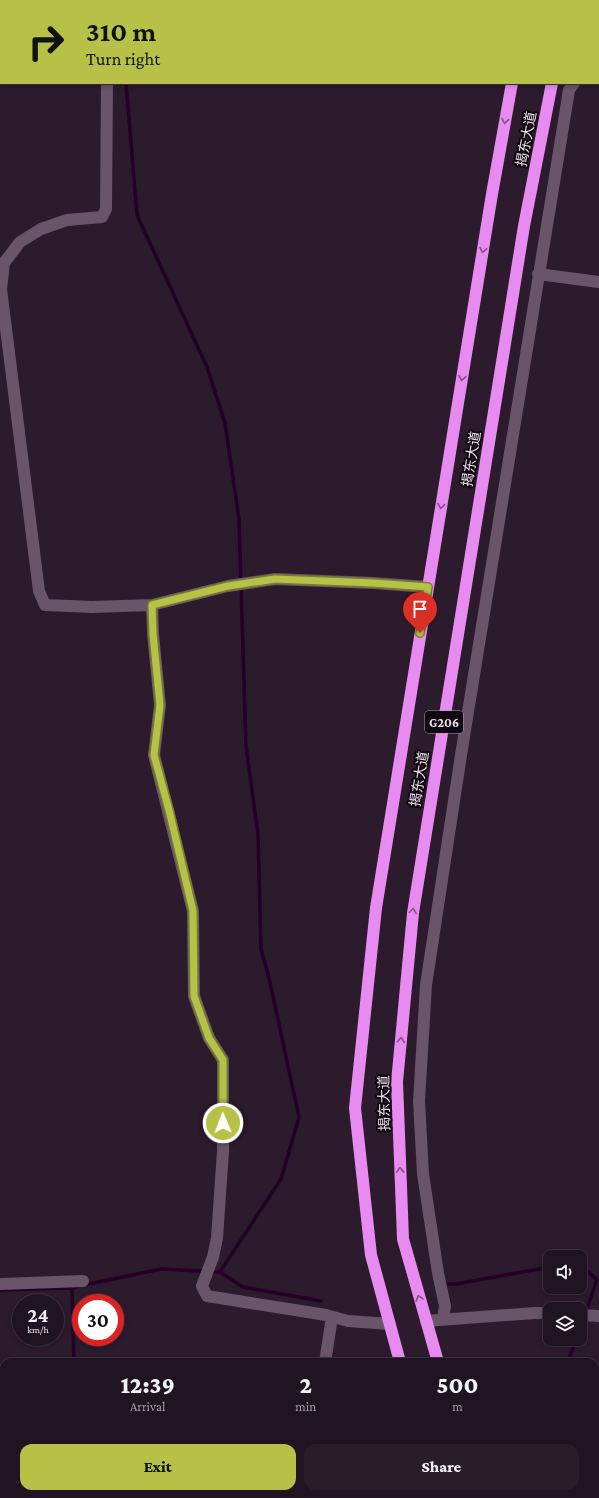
<!DOCTYPE html>
<meta charset="utf-8">
<style>
:root{--surface:#211422;--page:#291d2a;--text:#f1f3f6;--muted:#a29ea5;--line:#3e3340;--accent:#b7c148}
body{margin:0;font-family:"Crimson Pro","Noto Sans SC",serif;background:var(--page);color:var(--text);height:100vh;display:flex;flex-direction:column;font-size:15px;white-space:nowrap}
*{box-sizing:border-box;margin:0}
p{font-size:13px;color:var(--muted)}
.icon{flex:none;width:22px;height:22px;fill:none;stroke:currentColor;stroke-width:2;stroke-linecap:round;stroke-linejoin:round}
.map{position:relative;flex:1;overflow:hidden}
.panel{position:absolute;left:0px;top:1358px;width:599px;height:140px;display:flex;flex-direction:column;background:var(--surface);border-radius:12px 12px 0 0;box-shadow:0 2px 6px #0003,0 0 0 1px var(--line)}
.panel>*{flex:none}
.hud{position:absolute;left:0px;top:0px;width:599px;height:84px;box-shadow:0 2px 6px #0003,0 0 0 1px var(--line);background:#b7c148;color:#111;overflow:hidden}
.buttons{position:absolute;left:543px;top:1250px;display:grid;gap:8px}
.buttons a{display:grid;place-items:center;width:44px;height:44px;border-radius:8px;background:var(--surface);box-shadow:0 2px 6px #0003,0 0 0 1px var(--line);font-size:20px}
.speed{position:absolute;left:12px;top:1294px;display:flex;gap:8px;font-size:20px;font-weight:700;text-align:center}
.speed>*{display:grid;place-content:center;width:52px;height:52px;border-radius:50%;background:var(--surface);box-shadow:0 2px 6px #0003,0 0 0 1px var(--line);line-height:1}
.speed small{font-size:10px;font-weight:400}
.speed .limit{border:6px solid #d22;background:#fff;color:#111}
.pin{position:absolute;display:grid;place-items:center;width:34px;height:34px;color:#fff;margin:-41px -17px;border-radius:50% 50% 50% 0;rotate:-45deg;box-shadow:0 0 4px #0007}
.pin .icon{rotate:45deg}
.me{position:absolute;width:44px;margin:-22px;rotate:359deg;stroke-linejoin:round;filter:drop-shadow(0 0 3px #0008)}
.turn{display:flex;align-items:center;gap:14px;height:84px;padding:0 20px;font-size:18px}
.turn .icon{width:52px;height:52px;stroke-width:2.5}
.turn b{display:block;font-size:28px;line-height:34px}
.eta{display:flex;justify-content:space-evenly;align-items:center;height:68px;text-align:center}
.eta b{font-size:24px;font-weight:800;line-height:28px}
.button{display:flex;gap:8px;margin-top:auto;padding:8px 20px}
.button a{flex:1;height:46px;border-radius:12px;background:var(--accent);color:#111;font-size:16px;font-weight:800;line-height:46px;text-align:center}
.button a+a{background:var(--page);color:var(--text)}
.map>svg:first-child{display:block}
.water{fill:#230028}
.lines{fill:none;stroke-linecap:round;stroke-linejoin:round}
.stream{stroke:#230028;stroke-width:3.5}
.street{stroke:#69546a;stroke-width:12}
.primary{stroke:#b575bb;stroke-width:12}
.highway{stroke:#e88bf1;stroke-width:12}
.oneway{stroke:#87508c}
.route-casing{stroke:#777d2f;stroke-width:10}
.route{stroke:#b7c148;stroke-width:7}
.labels{text-anchor:middle;dominant-baseline:central;stroke-width:4;stroke-linejoin:round;paint-order:stroke}
.shield{fill:#100810;stroke:#aba0ab;stroke-width:1}
.shield-label{font-size:13px;font-weight:bold;fill:#eee1ee}
.street-label{font-size:14px;fill:#eee1ee;stroke:#100810}
</style>
<div class="map">
<svg width="599" height="1498" viewBox="0 0 599 1498">
<rect width="100%" height="100%" fill="#2c1a2d"/>
<!-- water -->
<path class="water" d="M599 1423V1498H402L437 1494H595V1426Z"/>
<g class="lines">
<!-- stream -->
<path class="stream" d="M131 1 132 0
M580 1264 597 1280 580 1328
M220 1272 243 1287 321 1301
M446 1284H456L550 1267
M84 1285 161 1269 220 1272 281 1179 299 1117 269 978 261 949 258 834 246 746 239 519 225 423 207 367 137 215 126 83
M0 1290 72 1288
M74 1362 72 1288 78 1286
M568 1362 576 1339"/>
<!-- street -->
<path class="street" d="M109 1V0
M598 62 599 61
M107 83 106 209 102 217 67 220 41 229 20 242 4 263 1 289 39 591 45 605 92 607 152 605
M538 274 599 282
M0 1284 83 1281
M580 1315 599 1316
M443 1319 445 1306 438 1273 423 1174 419 1101 426 985 461 755 569 90 574 83
M426 1321 535 1313H550
M390 1324 348 1321 326 1315 207 1296 202 1286 213 1257 217 1238 223 1151V1060L209 1038 194 996 193 911 154 755 160 705 153 634 152 605 228 586 275 579 373 583 428 587
M325 1362 332 1317
M34 1498 54 1494
M308 1498V1494"/>
<!-- primary -->
<path class="primary" d="M551 0 553 1
M598 21H599"/>
<!-- highway -->
<path class="highway" d="M478 0V1
M527 1V0
M566 1V0
M598 50 599 49
M400 1362 371 1255 355 1108 376 908 492 194 512 83
M438 1362 403 1239 397 1082 413 913 524 226 552 83
M442 1494 444 1498
M479 1494 481 1498"/>
</g>
<!-- one-way arrows -->
<defs><path id="oneway-chevron" d="M-2-3.5L2.5 0L-2 3.5" fill="none" stroke-width="1.6" stroke-linecap="round" stroke-linejoin="round"/></defs>
<g class="oneway">
<use href="#oneway-chevron" transform="translate(505 121) rotate(100)"/>
<use href="#oneway-chevron" transform="translate(483 250) rotate(99)"/>
<use href="#oneway-chevron" transform="translate(462 378) rotate(99)"/>
<use href="#oneway-chevron" transform="translate(441 506) rotate(99)"/>
<use href="#oneway-chevron" transform="translate(413 911) rotate(-82)"/>
<use href="#oneway-chevron" transform="translate(401 1040) rotate(-85)"/>
<use href="#oneway-chevron" transform="translate(400 1170) rotate(-92)"/>
<use href="#oneway-chevron" transform="translate(419 1298) rotate(-106)"/>
</g>
<g class="lines">
<!-- route casing -->
<g class="route-casing">
<path id="route" d="M223 1123V1060L209 1038 194 996 193 911 169 810 154 755 160 705 153 634 152 605 228 586 275 579 373 583 428 587 420 633"/>
</g>
<!-- route -->
<use href="#route" class="route"/>
</g>
<g class="labels">
<!-- shield labels -->
<rect class="shield" x="425" y="711" width="38" height="22" rx="3"/>
<g class="shield-label">
<text x="444" y="722">G206</text>
</g>
<!-- street labels -->
<g class="street-label">
<text transform="translate(526 139) rotate(-79)">揭东大道</text>
<text transform="translate(471 459) rotate(-81)">揭东大道</text>
<text transform="translate(419 779) rotate(-81)">揭东大道</text>
<text transform="translate(384 1103) rotate(-91)">揭东大道</text>
</g>
</g>
</svg>
<div class="buttons">
<a><svg class="icon" aria-label="sound" viewBox="0 0 24 24"><path d="M4 9h4l5-4v14l-5-4H4zM17 9q2 3 0 6"/></svg></a>
<a><svg class="icon" aria-label="layers" viewBox="0 0 24 24"><path d="M12 4l9 5-9 5-9-5zM3 14l9 5 9-5"/></svg></a>
</div>
<div class="speed"><div>24<small>km/h</small></div><div class="limit">30</div></div>
<div class="pin" style="left:420px;top:633px;background:#d93025"><svg class="icon" aria-label="arrive" viewBox="0 0 24 24"><path d="M6 21V4h12l-3 4 3 4H6"/></svg></div>
<svg class="me" style="left:223px;top:1123px" viewBox="-20 -20 40 40"><circle r="17" fill="#b7c148" stroke="#fff" stroke-width="3"/><path d="M0-11L8 9 0 5-8 9z" fill="#fff"/></svg>
<div class="hud">
<div class="turn"><svg class="icon" aria-label="right" viewBox="0 0 24 24"><path d="M7 20v-9h11M14 6l5 5-5 5"/></svg><div><b>310 m</b>Turn right</div></div>
</div>
<section class="panel">
<div class="eta">
<div><b>12:39</b><p>Arrival</p></div>
<div><b>2</b><p>min</p></div>
<div><b>500</b><p>m</p></div>
</div>
<div class="button"><a>Exit</a><a>Share</a></div>
</section>
</div>
